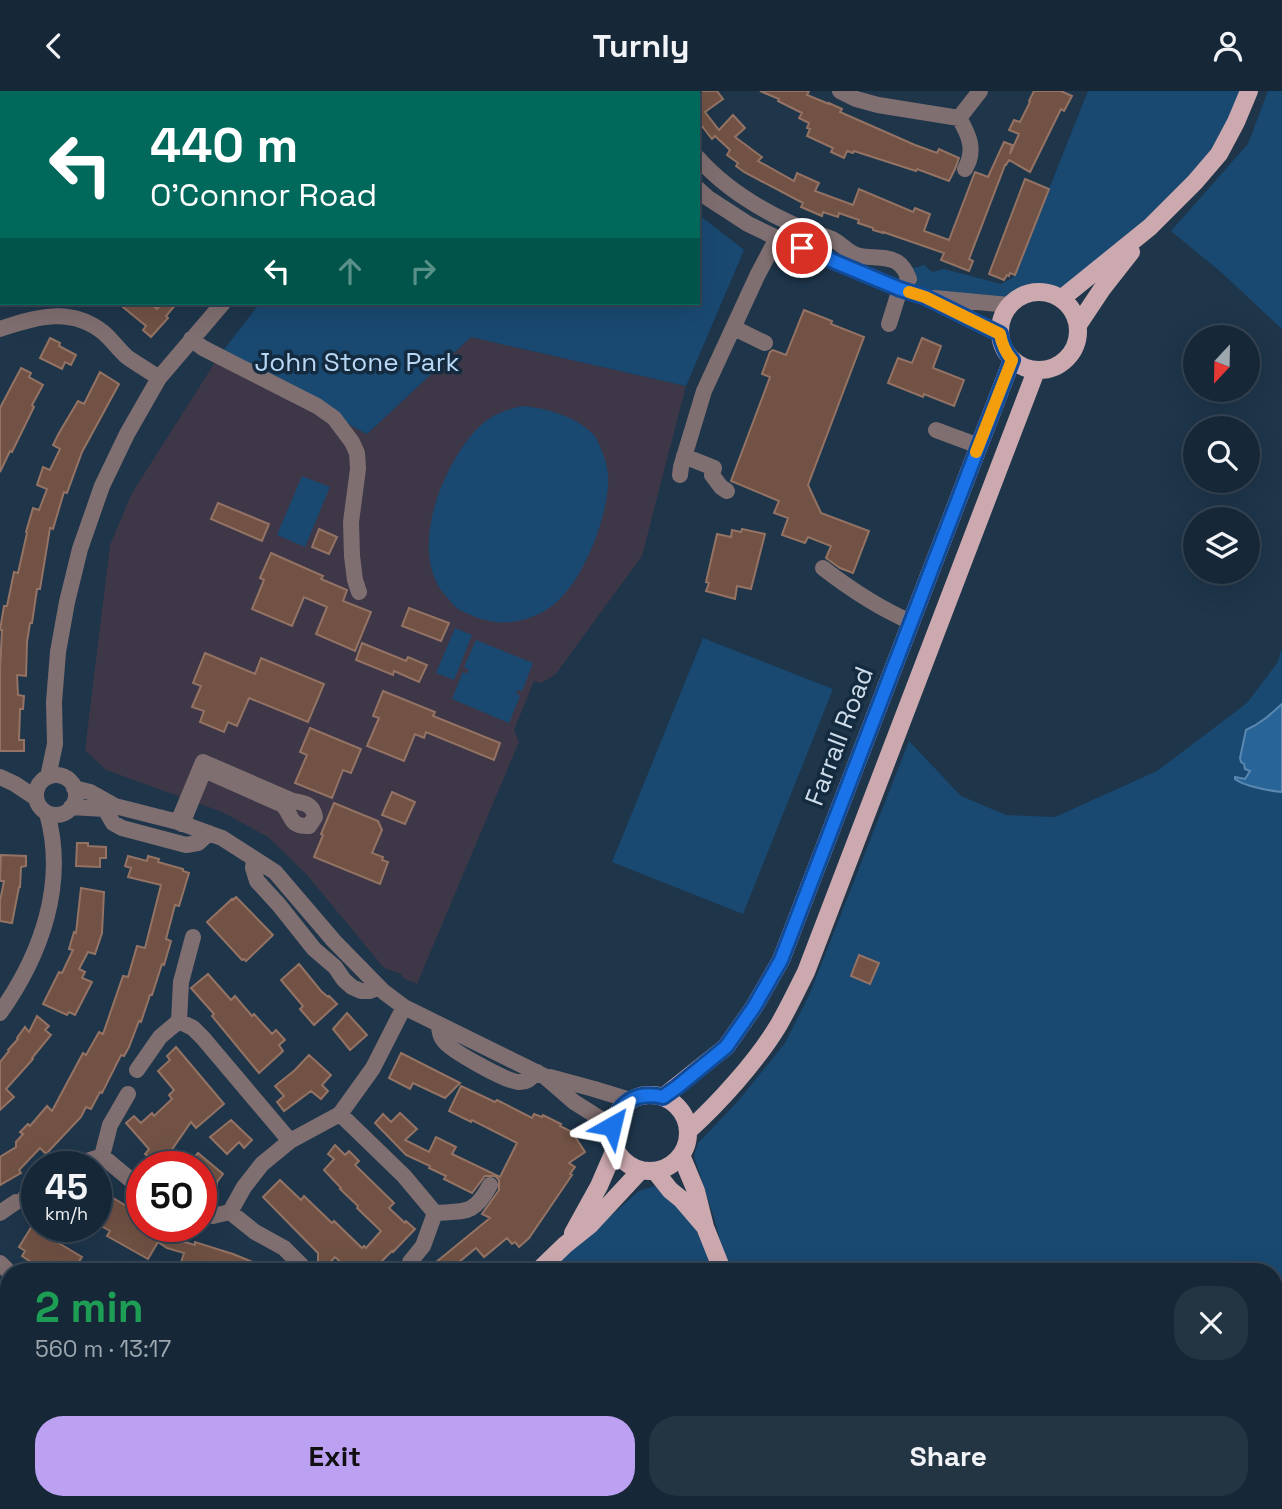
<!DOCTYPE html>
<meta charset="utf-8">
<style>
:root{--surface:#162838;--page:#233443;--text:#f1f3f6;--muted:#9ea6ae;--line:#354453;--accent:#bca0f2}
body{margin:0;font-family:"Space Grotesk",sans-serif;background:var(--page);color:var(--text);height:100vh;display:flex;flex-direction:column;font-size:26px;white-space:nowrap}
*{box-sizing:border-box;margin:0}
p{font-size:23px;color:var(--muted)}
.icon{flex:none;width:38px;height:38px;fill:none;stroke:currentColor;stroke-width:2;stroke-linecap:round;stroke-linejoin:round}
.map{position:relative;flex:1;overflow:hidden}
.side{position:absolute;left:0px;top:1172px;width:1283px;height:247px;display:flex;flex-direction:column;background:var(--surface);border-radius:28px 28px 0 0;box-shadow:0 7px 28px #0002,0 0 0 2px var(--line)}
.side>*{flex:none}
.guide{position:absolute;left:0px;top:0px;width:700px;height:214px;box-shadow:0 7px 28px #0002,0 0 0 2px var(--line);background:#00695c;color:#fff;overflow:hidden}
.needle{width:46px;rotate:202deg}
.buttons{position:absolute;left:1183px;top:234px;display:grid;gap:14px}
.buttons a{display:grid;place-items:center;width:77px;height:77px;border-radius:50%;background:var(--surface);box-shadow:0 7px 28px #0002,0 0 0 2px var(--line);font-size:35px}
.speed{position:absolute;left:21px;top:1060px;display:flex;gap:14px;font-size:35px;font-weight:700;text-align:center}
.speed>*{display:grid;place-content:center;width:91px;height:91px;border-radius:50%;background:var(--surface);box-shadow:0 7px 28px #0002,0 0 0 2px var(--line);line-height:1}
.speed small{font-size:18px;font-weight:400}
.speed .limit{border:10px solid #d22;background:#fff;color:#111}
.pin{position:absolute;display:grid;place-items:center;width:60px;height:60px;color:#fff;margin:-30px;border:4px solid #fff;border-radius:50%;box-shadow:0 2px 7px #0007}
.me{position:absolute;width:77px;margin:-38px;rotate:37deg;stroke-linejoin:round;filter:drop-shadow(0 0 5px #0008)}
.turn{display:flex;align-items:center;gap:24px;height:147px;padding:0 35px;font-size:32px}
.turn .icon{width:91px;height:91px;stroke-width:2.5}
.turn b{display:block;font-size:49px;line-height:60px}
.lanes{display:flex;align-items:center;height:66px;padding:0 35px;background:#0003;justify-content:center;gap:35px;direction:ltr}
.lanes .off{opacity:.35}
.round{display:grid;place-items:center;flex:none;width:74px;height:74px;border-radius:28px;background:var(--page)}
.head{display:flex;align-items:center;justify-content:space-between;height:119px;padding:0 35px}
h1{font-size:42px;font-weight:700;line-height:52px;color:#1e9e55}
.primary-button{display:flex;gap:14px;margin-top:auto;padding:14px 35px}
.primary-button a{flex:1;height:80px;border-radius:28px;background:var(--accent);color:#111;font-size:28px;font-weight:700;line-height:80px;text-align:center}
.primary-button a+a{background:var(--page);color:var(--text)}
header{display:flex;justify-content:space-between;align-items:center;height:91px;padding:0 35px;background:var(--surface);font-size:32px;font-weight:700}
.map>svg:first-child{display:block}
.education{fill:#3d3748}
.green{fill:#194971}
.water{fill:#296498;stroke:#5a88b0;stroke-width:2}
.building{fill:#715244;stroke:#947364;stroke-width:2}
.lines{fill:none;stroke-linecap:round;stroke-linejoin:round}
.minor{stroke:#806f71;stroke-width:16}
.major{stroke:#cca9ae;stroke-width:18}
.route-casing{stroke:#114b97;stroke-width:18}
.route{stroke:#1a73e8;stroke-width:12}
.slow{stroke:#f59e0b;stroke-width:12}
.labels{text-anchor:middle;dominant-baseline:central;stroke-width:7;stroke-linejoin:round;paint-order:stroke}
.park-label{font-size:26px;fill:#b9d8f6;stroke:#142b3f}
.street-label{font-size:26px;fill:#cedce9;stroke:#142b3f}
</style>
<header><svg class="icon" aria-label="back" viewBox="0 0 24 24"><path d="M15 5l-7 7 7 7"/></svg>Turnly<svg class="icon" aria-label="person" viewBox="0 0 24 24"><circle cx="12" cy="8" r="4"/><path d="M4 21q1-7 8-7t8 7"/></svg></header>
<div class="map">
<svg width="1282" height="1418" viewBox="0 0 1282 1418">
<rect width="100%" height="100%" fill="#1e354a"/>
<!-- education -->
<path class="education" d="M471 246 686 295 642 465 555 584 541 592 534 590 514 639 519 651 417 893 403 887 401 883 384 877 307 784 268 746 222 721 106 679 85 659 110 454 132 402 219 265 367 343Z"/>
<!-- green -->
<path class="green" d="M1088 0H1247L1219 63 1061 208C1040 198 1027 200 1009 214L900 198 906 180 924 174 932 181 944 178 1001 193 1014 186Z
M1268 0H1282V238L1222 182 1171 140 1248 53Z
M698 123 744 159 686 295 471 246 367 343 219 265 260 212H698Z
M522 315C546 317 576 325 594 344 597 348 599 354 601 358 606 369 609 382 608 394 606 432 580 499 546 519 516 536 490 535 460 519 454 516 450 509 445 504 407 460 443 372 479 336 491 324 506 319 522 315Z
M302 385 330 396 305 456 277 444Z
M455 537 472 544 454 589 436 582Z
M703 547 833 598 743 823 612 771Z
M476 549 533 572 522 600 518 599 516 602 520 605 509 632 452 608 463 581 467 583 469 579 464 576Z
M1282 556V1282L1274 1283V1181H728L715 1130 694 1065 698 1052 738 1010 785 952 810 902 909 650 961 705 1006 724 1055 726 1157 680 1247 612 1278 571Z
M658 1094 690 1127 705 1157 711 1181H547L639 1100Z
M285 1410 592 1411 578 1418H276Z"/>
<!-- water -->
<path class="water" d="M1282 613V701C1271 700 1243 695 1235 688V686L1245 688 1250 680 1245 678 1244 673 1241 671 1240 667 1246 639C1260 633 1271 623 1282 613Z"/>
<!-- building -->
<path class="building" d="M698 0H717L723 8 705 21 719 39 733 24 745 37 735 46 762 66 758 70 794 90 797 82 819 92 815 100 853 114 859 98 913 121 915 117 930 123 924 140 949 149 975 81 988 86 1004 51 1012 54 1010 63 1019 43 1009 39 1014 29 1020 31 1030 11 1029 10 1034 0H1061L1072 5 1064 20 1061 18 1030 81 1009 69 1006 74H1005L969 168 973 170 969 180 941 169 944 162 883 141V142L873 139V137L858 132 859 129 839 122 838 126 823 121 822 125 801 116 803 112 744 81 736 75 738 72 727 64 730 59 715 45 712 48 698 30Z
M760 0H809L807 4 829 13V12L842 18 840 21 915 54 937 62 939 58 959 67 955 78 949 90 917 78 916 80 854 60 853 62 847 60 844 67 831 61 833 57 807 45 810 38 807 37 809 32 799 27 802 22 778 10 779 8Z
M1025 88 1049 98 1015 184 1010 182 1009 185 1007 184 1004 189 989 183Z
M118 212H150L157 218 162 212H177L166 225 168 227 151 246 143 239 146 235Z
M804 219 832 230 831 233 864 246 808 394 821 422 869 440 853 482 840 477 826 467 831 455 808 446 805 452 782 444 788 427 774 422 779 410 731 390 770 286 762 283 770 261 773 259 786 264Z
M50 247 60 252 59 255 76 264 71 274 65 271 62 278 40 267Z
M922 247 941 255 933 277 964 289 954 315 924 303 923 306 888 292 898 267 912 272Z
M21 277 31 282 29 286 43 294 32 314 34 316 12 361 10 360 0 381V317Z
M100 281 119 293 82 361 67 402 64 401 53 438 50 437 40 498H37L32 532H30L27 551 26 585 17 584 18 604 24 605 23 618H20L19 649H24V660H0V578L2 539H0L4 515H7L14 481 18 482 27 442 26 441 33 417 39 419 47 398 37 394 43 376 50 379 60 358 53 354 59 342 78 310 84 313Z
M218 412 269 433 262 450 211 428Z
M319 438 337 446 329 463 312 456Z
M742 438 765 443 751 498 737 495 735 508 706 500 709 492 706 491 717 443 731 446 732 439 741 441Z
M271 462 323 485 321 488 347 499 343 510 371 521 355 560 316 543 327 516 304 506 292 535 252 518 264 489 260 487Z
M409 517 449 532 441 550 402 535Z
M362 552 406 570 408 566 427 574 419 591 394 580 393 584 356 569Z
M205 562 255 583 261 567 324 593 308 631 249 607 237 635 228 631 224 641 200 631 204 620 192 616 201 595 193 592Z
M383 600 435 621 433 625 500 652 494 669 426 641 424 647 415 643 404 670 367 655 379 627 373 625Z
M310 637 361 658 351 682 343 679 332 707 295 692 307 664 300 661Z
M392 701 415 711 405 733 382 724Z
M334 712 378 730 382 739 372 762 383 766 382 769 388 771 380 793 314 766 323 744 321 743Z
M77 752H88V755L106 756V767H100V776L76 775Z
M1 764 26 765V775L21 776 20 796H19L12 832 0 830V810L4 790H0Z
M128 765 147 770 148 765 159 768 158 771 183 778V780L189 782 179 815 175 814 166 848 171 850 164 874 162 873 152 904H150L141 931 139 930 129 956 124 965 121 964 102 1002 100 1001 91 1018 86 1016 81 1026 46 1063 40 1057 19 1079 21 1082 0 1094V1066L16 1056V1051L23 1043 20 1041 28 1033 30 1035 47 1015 52 1020 83 962 86 964 99 941 103 943 123 885 128 886 137 855 145 857 161 794 128 786 131 777 125 775Z
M81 797 104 801 102 842 95 863 88 861 79 878 85 881 82 887 92 891 75 924 69 921 67 924 43 913 59 881 62 882 73 859 69 858 74 841 76 842Z
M236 806 273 844 246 870 244 868 242 869 207 831 232 808 233 809Z
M859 864 879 872 870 893 851 885Z
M299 873 321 900 328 906 329 905 337 913 314 934 300 918 303 915 281 889Z
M208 883 231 909 235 905 252 925 254 923 272 943 276 939 285 949 279 954 283 960 259 982 212 925 214 923 191 897Z
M347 922 367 944 350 959 333 938Z
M37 925 49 935 45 939 51 944 32 967 33 968 6 998 14 1006 0 1019V971L9 960 8 959 18 948 17 947 25 936 29 941Z
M176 956 224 1013 196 1037 191 1031 171 1060 189 1073 198 1062 223 1083 217 1091V1100L207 1101 206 1097 201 1093V1076H163L145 1063 149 1058 126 1032 134 1025 141 1032 152 1022 154 1025 172 1008 169 1004 174 999 158 980 170 969 167 965Z
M401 962 458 991 460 992 445 1007 413 992 410 998 389 987Z
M309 964 331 984 322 994 328 1000 321 1008 311 1000 284 1020 277 1011 284 1005 275 995 295 979Z
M461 995 495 1011 497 1009 532 1027 534 1023 542 1026 543 1024 561 1033 560 1035 572 1041 585 1061 569 1072 575 1076 570 1083 572 1084 529 1147 519 1156 515 1151 512 1153 507 1147 484 1166 476 1157 459 1171 468 1181H424L490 1127 482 1123 499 1099V1089L495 1085H485L472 1102 444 1088 446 1085 429 1077 430 1075 406 1064 375 1032 383 1023 391 1031 400 1022 417 1038 405 1049 429 1061 436 1046 456 1056 452 1063 500 1086 517 1052 472 1029 471 1031 449 1020Z
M231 1029 252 1049 244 1057 239 1051 227 1063 210 1046Z
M335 1054 345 1064 349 1060 359 1070 355 1074 394 1112 389 1117 405 1132 406 1130 415 1138 393 1161 392 1160 371 1181H351L335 1166 328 1174H322L318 1170V1162L263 1106 280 1089 301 1109 304 1105 332 1132 334 1130 362 1157 364 1155 366 1157 381 1140 357 1117 358 1115 340 1098 341 1097 324 1079 334 1068 328 1063Z
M96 1100 101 1103 103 1101 135 1120 142 1109V1136H156L169 1143 167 1146 195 1154V1151L233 1163 277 1181H178L184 1162 167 1157 158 1151 148 1168 107 1145 110 1140 96 1132Z
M35 1130 37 1132V1136H44L55 1143 52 1148 82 1166 78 1172 93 1181H39L41 1178 22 1165 25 1160 19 1156Z"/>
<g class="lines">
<!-- minor -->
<path class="minor" d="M122 0 123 2
M442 0 443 2
M599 0 600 2
M840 0 856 8 878 14 959 27 980 0
M236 2 238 0
M584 2 586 0
M628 2 629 0
M959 27C969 44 976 59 965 78
M698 67C729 102 769 124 811 141 818 143 825 145 832 148 840 152 846 159 854 163 868 169 883 163 897 171 903 175 906 180 909 188L900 198 889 233
M698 98 708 107 748 133 777 147 900 198 925 206 1000 243
M934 207 1009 214
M734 237 765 252
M0 238C36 226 71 215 104 242 112 249 119 259 127 266 137 273 149 280 159 287
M191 248 203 257 317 315 334 327 352 351 357 362 358 378 351 431 352 465 355 489 359 501
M936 339 979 355
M684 365 714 377 712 384 721 396 727 400
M680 384 681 376 704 300 757 185 777 147
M823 477C850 498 879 517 911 531
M36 704a20 20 0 1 1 40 0a20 20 0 1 1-40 0Z
M0 686 15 693 36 707
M48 686 55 653 54 611 58 561 67 511 80 458 102 395 127 343 159 287 223 212
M74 697 90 701 115 715 178 731 222 747 275 781 334 850 384 901 404 916 544 985 574 1011 612 1035
M71 716 105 718 113 716
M105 718 113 732 122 737 186 754 198 752 209 742
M178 731 203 671 293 710C305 712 313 713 315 726L309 735C289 736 293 725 283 714L204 679 182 733
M254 768 253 777 257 790 279 814 314 858 335 876 344 889 352 896 361 900H370L379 896
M0 922C41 864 67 793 47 722
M179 930 193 937 203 947 290 1050
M439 934C439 940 440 945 444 950 451 960 506 990 518 991 527 992 531 987 537 981
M137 979 160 946 179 930 181 891 193 846
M550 986 594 998 630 1009
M340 1023 404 1085 435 1122
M102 1065 132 1090 142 1096
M68 1076 102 1065 110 1034 128 1003
M25 1106 37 1098
M230 1121 255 1141 284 1157 308 1181
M0 1122 16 1111
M201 1124 213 1125 230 1121 244 1096 262 1073 290 1050 340 1023 373 977 404 916
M410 1171 423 1155 435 1122C466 1120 474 1124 490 1094
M0 1172 9 1181
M0 1313 9 1309
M89 1418 93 1410"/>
<!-- major -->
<path class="major" d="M1000 240a39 39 0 1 1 78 0a39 39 0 1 1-78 0Z
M1061 208 1150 136 1195 91 1219 63 1236 31 1249 0
M1078 234 1102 198 1131 161
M612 1042a38 38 0 1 1 76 0a38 38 0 1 1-76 0Z
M663 1006 726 956 754 916 781 869 1012 269
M688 1040C719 1012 756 971 778 935 788 918 797 899 806 881L1036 280
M681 1064 696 1100 705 1136 723 1181
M655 1080 670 1099 681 1108 705 1136
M573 1142 599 1095 615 1058
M537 1181 565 1154 590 1134 641 1079
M1274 1283 1282 1282
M1274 1300 1282 1299
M252 1418 262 1410
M578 1418 592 1410
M610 1418 628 1410"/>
</g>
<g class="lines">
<!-- route casing -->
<g class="route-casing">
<path id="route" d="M612 1035C620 1010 637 1000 663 1006L677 996 726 956 754 916 781 869 1012 269C1005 261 1002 254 1000 243L925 206 900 198 802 157"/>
</g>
<!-- route -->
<use href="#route" class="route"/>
<!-- slow -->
<path class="slow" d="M909 201 925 206 1000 243C1002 254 1005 261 1012 269L976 361"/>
</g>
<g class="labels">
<!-- park labels -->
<g class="park-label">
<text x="357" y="271">John Stone Park</text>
</g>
<!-- street labels -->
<g class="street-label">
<text transform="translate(839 645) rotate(-69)">Farrall Road</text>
</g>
</g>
</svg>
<div class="buttons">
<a><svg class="needle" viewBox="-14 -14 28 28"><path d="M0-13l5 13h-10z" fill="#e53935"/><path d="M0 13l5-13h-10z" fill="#9ea6ae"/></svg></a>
<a><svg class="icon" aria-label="search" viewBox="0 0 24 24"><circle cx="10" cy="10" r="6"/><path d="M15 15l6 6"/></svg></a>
<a><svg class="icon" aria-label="layers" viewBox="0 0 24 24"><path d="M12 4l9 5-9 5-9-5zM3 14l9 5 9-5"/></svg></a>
</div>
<div class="speed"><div>45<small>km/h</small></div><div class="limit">50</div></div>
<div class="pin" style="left:802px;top:157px;background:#d93025"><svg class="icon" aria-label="arrive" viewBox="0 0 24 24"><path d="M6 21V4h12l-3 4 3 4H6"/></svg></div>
<svg class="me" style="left:612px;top:1035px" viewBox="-20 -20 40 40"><path d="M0-17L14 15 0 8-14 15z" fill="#1a73e8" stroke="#fff" stroke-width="4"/></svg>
<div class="guide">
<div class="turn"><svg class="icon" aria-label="left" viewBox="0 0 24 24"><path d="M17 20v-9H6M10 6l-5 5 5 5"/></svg><div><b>440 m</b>O'Connor Road</div></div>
<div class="lanes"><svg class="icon" aria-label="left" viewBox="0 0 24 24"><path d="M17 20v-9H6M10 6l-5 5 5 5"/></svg><svg class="icon off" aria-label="ahead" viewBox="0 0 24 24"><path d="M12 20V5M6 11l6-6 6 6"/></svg><svg class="icon off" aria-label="right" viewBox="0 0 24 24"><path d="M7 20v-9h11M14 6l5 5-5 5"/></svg></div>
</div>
<section class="side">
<div class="head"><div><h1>2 min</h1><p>560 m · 13:17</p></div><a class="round"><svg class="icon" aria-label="close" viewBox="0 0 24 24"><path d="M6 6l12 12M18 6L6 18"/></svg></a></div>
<div class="primary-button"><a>Exit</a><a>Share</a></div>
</section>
</div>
